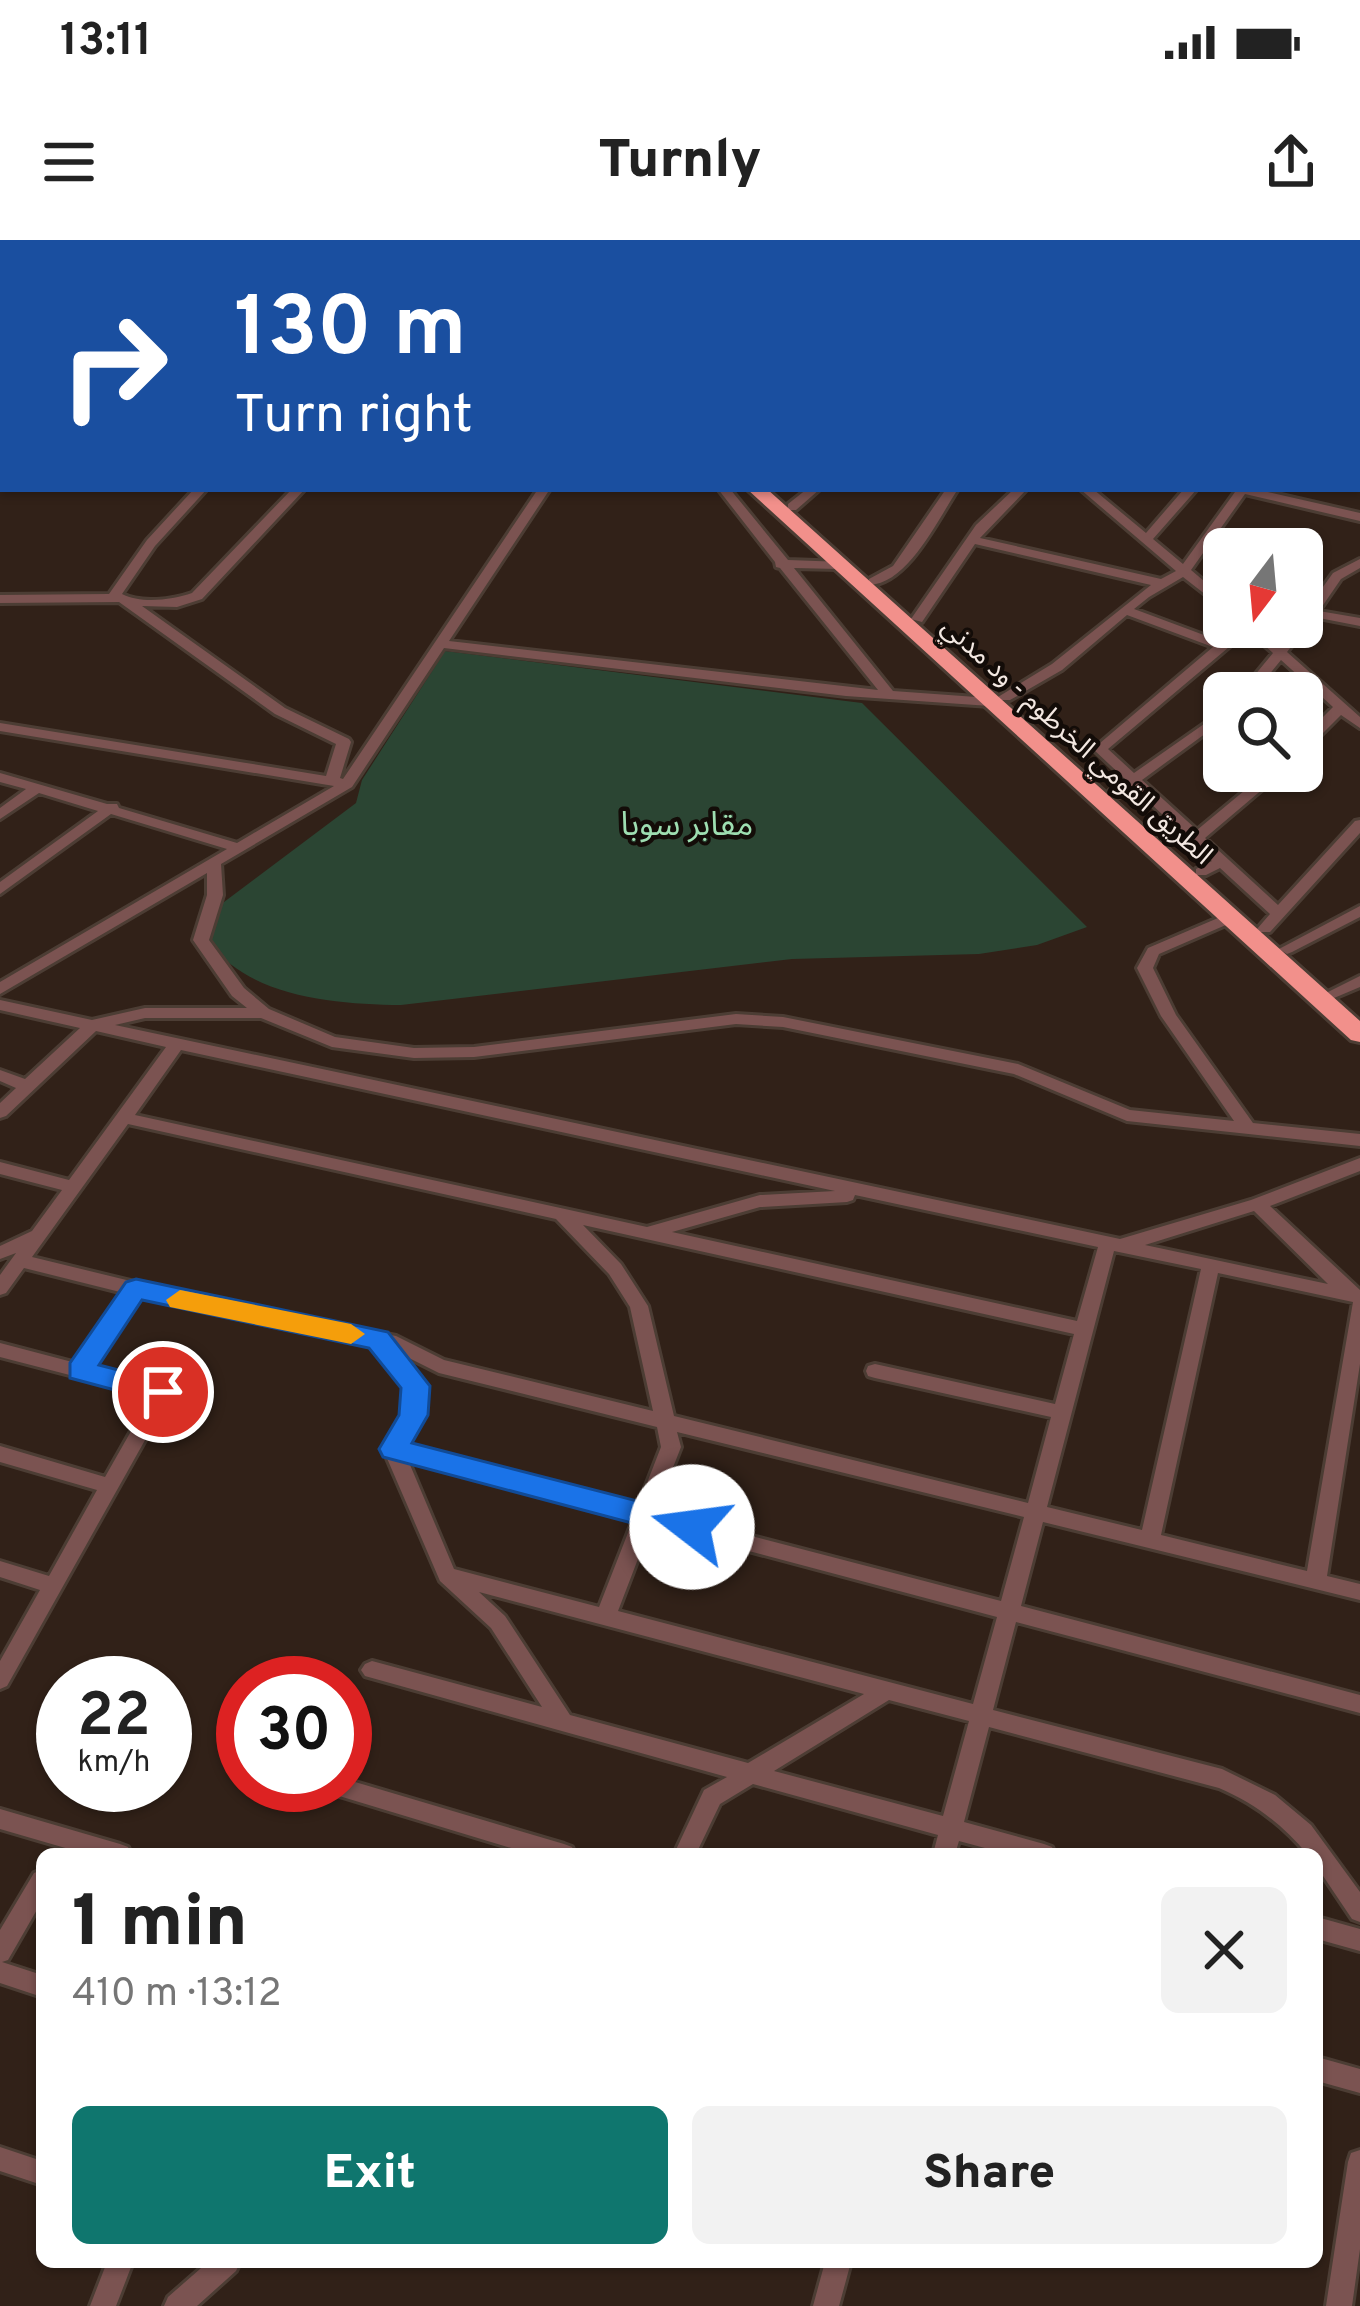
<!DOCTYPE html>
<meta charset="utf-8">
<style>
:root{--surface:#fff;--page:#f2f2f2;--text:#222;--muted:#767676;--accent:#0f766e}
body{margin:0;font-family:Overpass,"Noto Sans Arabic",sans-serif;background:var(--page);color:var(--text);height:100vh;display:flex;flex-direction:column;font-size:45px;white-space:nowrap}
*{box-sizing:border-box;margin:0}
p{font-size:39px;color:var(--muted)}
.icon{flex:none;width:66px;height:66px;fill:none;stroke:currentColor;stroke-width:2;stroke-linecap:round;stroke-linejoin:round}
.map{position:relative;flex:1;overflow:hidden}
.details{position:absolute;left:36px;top:1608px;width:1287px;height:420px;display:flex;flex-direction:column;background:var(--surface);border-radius:18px;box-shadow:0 3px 9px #0004}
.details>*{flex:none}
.banner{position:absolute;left:0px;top:0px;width:1362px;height:252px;box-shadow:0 3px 9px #0004;background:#1a4fa0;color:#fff;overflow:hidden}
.needle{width:78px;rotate:196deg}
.controls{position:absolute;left:1203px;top:288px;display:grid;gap:24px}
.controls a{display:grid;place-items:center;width:120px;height:120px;border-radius:18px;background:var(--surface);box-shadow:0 3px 9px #0004;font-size:60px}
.speed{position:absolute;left:36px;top:1416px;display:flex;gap:24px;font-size:60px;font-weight:700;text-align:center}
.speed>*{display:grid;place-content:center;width:156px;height:156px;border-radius:50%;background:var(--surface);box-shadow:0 3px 9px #0004;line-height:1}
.speed small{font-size:30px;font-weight:400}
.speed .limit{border:18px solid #d22;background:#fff;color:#111}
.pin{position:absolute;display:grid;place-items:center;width:102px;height:102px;color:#fff;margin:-51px;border:6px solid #fff;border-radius:50%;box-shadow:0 3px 12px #0007}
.me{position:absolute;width:132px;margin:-66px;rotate:285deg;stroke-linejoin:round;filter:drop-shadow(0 0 9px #0008)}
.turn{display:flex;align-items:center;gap:42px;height:252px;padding:0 36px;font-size:54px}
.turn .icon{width:156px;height:156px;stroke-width:2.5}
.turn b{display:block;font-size:84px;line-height:102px}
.round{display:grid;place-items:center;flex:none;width:126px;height:126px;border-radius:18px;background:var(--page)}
.head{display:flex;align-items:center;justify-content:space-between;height:204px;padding:0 36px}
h1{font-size:72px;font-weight:800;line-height:90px}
.action{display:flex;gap:24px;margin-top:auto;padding:24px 36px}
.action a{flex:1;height:138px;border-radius:18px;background:var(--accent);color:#fff;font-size:48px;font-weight:800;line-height:138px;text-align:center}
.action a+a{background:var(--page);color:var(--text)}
.status{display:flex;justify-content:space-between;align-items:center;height:84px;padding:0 60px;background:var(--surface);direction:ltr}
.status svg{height:33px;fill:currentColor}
header{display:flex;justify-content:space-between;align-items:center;height:156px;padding:0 36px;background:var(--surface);font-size:54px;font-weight:800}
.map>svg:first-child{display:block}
.green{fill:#2b4533}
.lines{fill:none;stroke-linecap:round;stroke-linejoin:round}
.minor-casing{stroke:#4c3d34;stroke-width:6}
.highway-casing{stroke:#4c3d34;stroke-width:6}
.minor{fill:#7b5351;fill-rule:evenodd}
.highway{fill:#f2908b;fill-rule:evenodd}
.route{fill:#1a73e8;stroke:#114b97;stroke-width:3}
.slow{fill:#f59e0b}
.labels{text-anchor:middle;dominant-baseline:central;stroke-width:9;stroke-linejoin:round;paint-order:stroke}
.far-street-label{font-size:27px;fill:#f3e8e2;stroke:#130c08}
.park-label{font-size:33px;fill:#9edeb1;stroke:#130c08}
</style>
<div class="status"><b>13:11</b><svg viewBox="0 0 49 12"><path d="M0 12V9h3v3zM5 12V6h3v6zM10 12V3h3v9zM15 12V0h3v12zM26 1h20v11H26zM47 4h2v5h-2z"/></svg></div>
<header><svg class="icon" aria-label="menu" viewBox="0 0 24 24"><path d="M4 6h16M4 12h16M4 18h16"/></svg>Turnly<svg class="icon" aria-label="share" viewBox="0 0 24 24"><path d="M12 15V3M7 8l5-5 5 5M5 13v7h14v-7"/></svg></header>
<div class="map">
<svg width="1360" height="2066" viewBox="0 0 1360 2066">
<rect width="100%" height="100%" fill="#312118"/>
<!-- green -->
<path class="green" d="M445 411 862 463 1087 687 1037 705 979 714 792 719 401 765C336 764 253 758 210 704L208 682 216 668 356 563 362 540Z"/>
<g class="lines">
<!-- minor casing -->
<g class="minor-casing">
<path id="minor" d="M31 0H45L42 3H28Z
M183 0H194L196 3H185Z
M237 0H257L252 3H232Z
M328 0H342L338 3H324Z
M393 0H404L401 3H390Z
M499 0H511L508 3H496Z
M600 0H612L609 3H597Z
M691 0H708L713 3H696Z
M771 0H782L779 3H768Z
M798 0H809L811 3H800Z
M862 0H873L870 3H859Z
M913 0H924L922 3H911Z
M963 0H984L989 3H968Z
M1230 0H1246L1242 3H1226Z
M1311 0H1326L1330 3H1315Z
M1359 12H1360V19H1359Z
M3 13V19L0 20V14Z
M1359 32H1360L1359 39Z
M1359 60H1360V67H1359Z
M1359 79H1360V85H1359Z
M0 104H3V111H0Z
M1359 104H1360V110H1359Z
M0 178H3V185H0Z
M1359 209 1360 210V218L1359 217Z
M194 249H207L155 306 122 354C141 364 172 360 192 353L292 249H305L202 359 177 367 142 366 285 468 349 499 351 502 340 538 343 539 538 249H550L449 401 878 450 780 328 776 327 775 322 718 249H730L788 320 844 322V328L840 329 794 328 893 451 990 458 997 462 990 466 846 456 444 408 352 547 221 624 223 655 209 700 244 748 269 769 335 797 414 808 474 807 736 774 783 777 1018 824 1130 870 1234 881 1161 776 1137 728 1148 708 1225 675H1235V681L1159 714 1153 728 1176 775 1253 883 1360 894V906L1127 881 1014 834 783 787 736 784 474 817 414 818 332 807 261 778H145L115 785 1120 999 1251 960 1360 918V931L1270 966 1360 1050V1124L1327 1336 1360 1344V1360L1043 1282 1021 1366 1360 1455V1473L1016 1382 993 1470 1222 1529 1275 1555 1311 1585 1360 1652V1682L1352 1679 1317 1627V1614H1307C1282 1584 1254 1563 1219 1548L989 1487 964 1582 1044 1604 1052 1607 1055 1614H1007L959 1601 955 1614H933L938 1595 753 1544 720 1564 696 1614H674L704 1550 727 1537 365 1436 361 1430 365 1424 372 1421 542 1467 491 1388 440 1341 383 1209 404 1174 406 1147 373 1105 140 1057 93 1127 170 1147 172 1152 7 1446 0 1449V1421L40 1350 0 1337V1321L49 1336 97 1250 0 1222V1206L105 1237 151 1156 0 1117V1103L76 1123 124 1053 24 1028 6 1053 0 1055V1035L16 1013 0 1019V1006L32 991 62 950 0 934V922L69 940 166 807 96 791 6 876 0 878V863L16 848 0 841V830L25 839 80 788 0 770V760L92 780 145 768H247L232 756 193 700 207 655V633L0 754V742L227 609 111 574 0 654V642L98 571 39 553 0 579V568L26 549 0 542V533L107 564H117L119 568 237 603 334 546 0 491V483L326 536 336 504 275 474 119 362 0 363V355L109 354 147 300ZM181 810 835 951 760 955 647 987 135 875ZM128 884 556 979 609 1034 630 1067 653 1171 444 1120 396 1096 188 1055 32 1017ZM855 955 1098 1007 1077 1081 672 992 760 967 847 962 853 960ZM1254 971 1328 1044 1145 1005ZM583 985 1074 1094 1055 1164 875 1124 868 1126 866 1131 868 1136 875 1138 1051 1177 1028 1263 674 1176 648 1066 621 1024ZM1114 1011 1201 1029 1142 1290 1047 1267ZM1218 1033 1353 1062 1307 1331 1161 1295ZM401 1114 439 1133 657 1187 661 1207 638 1266 405 1205 423 1175 425 1146ZM677 1192 1024 1277 1001 1361 656 1271 681 1207ZM408 1220 633 1280 599 1367 454 1329ZM651 1285 997 1377 973 1464 618 1371ZM479 1352 864 1454 748 1523 570 1475 505 1376ZM889 1460 969 1481 943 1576 774 1531Z
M807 249H820L796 270H788V264Z
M946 249H958C938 279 908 344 869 345V339L893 326Z
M1014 249H1027L980 298 1161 339 1176 331 1080 249H1093L1146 293 1184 249H1197L1153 299 1183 324 1235 252 1233 249H1255L1360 273V281L1245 254 1191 330 1224 358V369L1183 337 1149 357 1134 369 1220 401 1237 387H1259L1279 405 1294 387H1302V376L1333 333 1360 319V328L1341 339 1319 371 1360 378V386L1314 377 1287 412 1360 477V488L1341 475 1307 509 1302 510V498L1333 467 1281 420 1254 453H1240L1273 413 1248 391 1108 509 1134 533 1224 470V480L1142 540 1197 590 1268 531H1284L1205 598 1278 665 1355 581 1360 580V593L1270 692H1260L1257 689 1270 674 1220 628 1206 635H1196V629L1212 621 1133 547 1119 557H1109V551L1125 539 1093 509 1213 407 1127 375 1062 430 1010 460H1000L998 457 1052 424 1151 345 975 304 922 382 911 379 976 285Z
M1360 666V677L1292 712 1287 714 1279 709Z
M1360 736V747L1334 758 1326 753Z
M345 1539 564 1604 572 1607 575 1614H531L326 1552 323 1545H345Z
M0 1569 120 1604 128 1607 131 1614H86L0 1589Z
M42 1630V1661L8 1720 2 1722 42 1735V1757L0 1743V1690L34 1633Z
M1317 1677 1360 1689V1711L1317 1699Z
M1317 1817 1360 1829V1853L1317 1841Z
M0 1907 42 1921V1945L0 1931Z
M1360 1910V2009L1352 2066H1326L1348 1922 1351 1913Z
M107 2022H133L116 2066H90Z
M208 2022H240L236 2031 197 2066H164L168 2057Z
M825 2022H851L839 2066H813Z"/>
</g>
<!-- highway casing -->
<g class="highway-casing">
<path id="highway" d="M474 0H492L494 3H476Z
M747 249H767L1360 781V802L1351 800Z"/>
</g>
<!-- minor -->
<use href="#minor" class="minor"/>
<!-- highway -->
<use href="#highway" class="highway"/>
</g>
<!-- route -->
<path class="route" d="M136 1039 388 1092 430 1146 428 1175 412 1203 692 1275 707 1287 692 1299 383 1217 379 1209 399 1175 401 1148 369 1108 142 1060 99 1125 173 1144 178 1152 173 1160 163 1163 70 1138V1123L126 1042Z"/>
<!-- slow -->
<path class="slow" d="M180 1050 351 1084 365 1094 351 1104 170 1067 166 1060Z"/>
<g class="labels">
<!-- far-street labels -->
<g class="far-street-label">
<text transform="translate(1076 502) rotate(42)">الطريق القومي الخرطوم - ود مدني</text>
</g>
<!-- park labels -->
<g class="park-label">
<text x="687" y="587">مقابر سوبا</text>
</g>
</g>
</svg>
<div class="controls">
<a><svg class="needle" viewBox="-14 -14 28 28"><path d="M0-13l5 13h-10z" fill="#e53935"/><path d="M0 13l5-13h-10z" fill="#767676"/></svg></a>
<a><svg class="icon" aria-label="search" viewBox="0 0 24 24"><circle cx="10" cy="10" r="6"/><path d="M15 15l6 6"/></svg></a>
</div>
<div class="speed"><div>22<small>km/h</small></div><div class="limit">30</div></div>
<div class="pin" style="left:163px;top:1152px;background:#d93025"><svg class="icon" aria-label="arrive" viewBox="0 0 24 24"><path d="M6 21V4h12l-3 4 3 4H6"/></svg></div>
<svg class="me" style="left:692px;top:1287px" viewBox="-20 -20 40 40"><circle r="19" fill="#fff"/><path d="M0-13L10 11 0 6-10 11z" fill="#1a73e8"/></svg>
<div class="banner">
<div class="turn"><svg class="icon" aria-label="right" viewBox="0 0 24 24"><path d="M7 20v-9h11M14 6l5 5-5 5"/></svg><div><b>130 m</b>Turn right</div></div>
</div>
<section class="details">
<div class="head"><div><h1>1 min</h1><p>410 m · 13:12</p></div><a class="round"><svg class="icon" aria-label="close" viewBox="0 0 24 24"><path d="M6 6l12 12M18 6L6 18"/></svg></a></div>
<div class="action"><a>Exit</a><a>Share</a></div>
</section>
</div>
